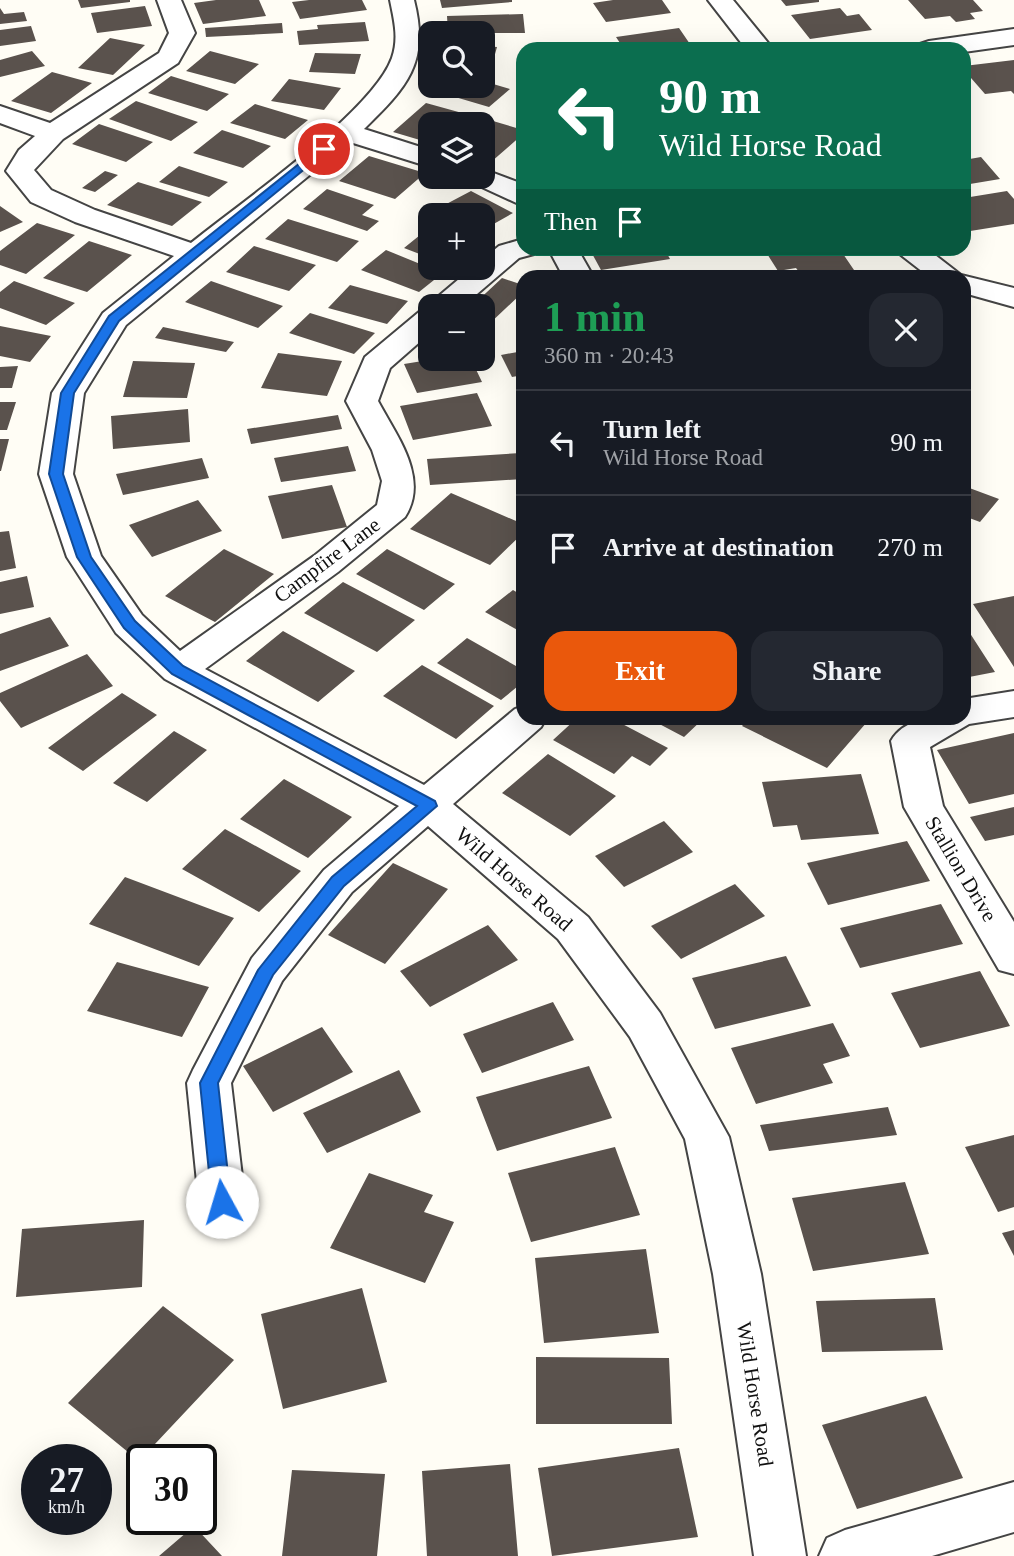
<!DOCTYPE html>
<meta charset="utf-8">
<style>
:root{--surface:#171b24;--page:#242831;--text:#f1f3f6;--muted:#9ea1a6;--line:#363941;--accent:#ea580c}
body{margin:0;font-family:Georgia,serif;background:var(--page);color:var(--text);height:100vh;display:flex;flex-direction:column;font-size:26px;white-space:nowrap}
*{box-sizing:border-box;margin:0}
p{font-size:23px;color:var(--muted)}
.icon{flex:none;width:38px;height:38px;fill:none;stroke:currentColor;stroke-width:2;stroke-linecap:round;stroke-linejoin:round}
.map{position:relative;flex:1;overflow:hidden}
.side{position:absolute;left:516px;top:270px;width:455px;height:455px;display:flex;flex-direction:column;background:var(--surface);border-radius:21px;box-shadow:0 7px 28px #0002}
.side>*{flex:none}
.hud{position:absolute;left:516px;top:42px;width:455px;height:214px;border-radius:21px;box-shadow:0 7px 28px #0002;background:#0b6e4f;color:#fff;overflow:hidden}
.tools{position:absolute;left:418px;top:21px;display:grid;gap:14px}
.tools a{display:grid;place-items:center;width:77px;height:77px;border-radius:14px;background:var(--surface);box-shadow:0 7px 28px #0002;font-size:35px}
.speed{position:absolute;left:21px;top:1444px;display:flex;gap:14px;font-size:35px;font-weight:700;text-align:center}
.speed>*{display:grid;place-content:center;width:91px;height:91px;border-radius:50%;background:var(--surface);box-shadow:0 7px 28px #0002;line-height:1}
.speed small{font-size:18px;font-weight:400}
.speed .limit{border:4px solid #111;border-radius:10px;background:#fff;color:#111}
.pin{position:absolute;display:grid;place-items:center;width:60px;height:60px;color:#fff;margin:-30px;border:4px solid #fff;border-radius:50%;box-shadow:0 2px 7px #0007}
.me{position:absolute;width:77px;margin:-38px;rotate:354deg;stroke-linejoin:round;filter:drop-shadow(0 0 5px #0008)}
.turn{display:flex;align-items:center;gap:24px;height:147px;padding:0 28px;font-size:32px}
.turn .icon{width:91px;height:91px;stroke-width:2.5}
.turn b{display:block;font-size:49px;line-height:60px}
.then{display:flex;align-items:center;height:66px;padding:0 28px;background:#0003;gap:14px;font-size:26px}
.round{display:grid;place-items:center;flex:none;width:74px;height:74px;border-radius:21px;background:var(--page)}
.head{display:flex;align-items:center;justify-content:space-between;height:119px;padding:0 28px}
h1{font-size:42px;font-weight:600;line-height:52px;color:#1e9e55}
.primary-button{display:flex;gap:14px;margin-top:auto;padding:14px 28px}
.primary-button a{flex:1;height:80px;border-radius:21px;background:var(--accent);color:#fff;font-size:28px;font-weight:600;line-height:80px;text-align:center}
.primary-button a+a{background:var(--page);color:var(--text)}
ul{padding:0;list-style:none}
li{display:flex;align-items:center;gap:21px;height:105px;padding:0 28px;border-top:2px solid var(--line)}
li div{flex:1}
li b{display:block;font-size:26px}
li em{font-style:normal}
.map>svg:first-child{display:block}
.building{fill:#5a524d}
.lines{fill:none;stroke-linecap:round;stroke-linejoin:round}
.minor-casing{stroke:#444;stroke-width:4}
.minor{fill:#fff;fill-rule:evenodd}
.route{fill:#1a73e8;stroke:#114b97;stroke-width:2}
.labels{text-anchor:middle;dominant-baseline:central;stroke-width:7;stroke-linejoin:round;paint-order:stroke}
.street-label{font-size:21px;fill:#111;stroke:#fff}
</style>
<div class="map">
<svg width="1014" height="1556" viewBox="0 0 1014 1556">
<rect width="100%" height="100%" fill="#fffdf5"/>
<!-- building -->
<path class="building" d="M78 0H130V2L81 8Z
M216 0H259L266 16 203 24 194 3Z
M309 0H362L367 10 300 19 292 2Z
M440 0H512V2L442 8Z
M613 0H662L671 13 606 22 593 3Z
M781 0H819V2L786 6Z
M908 0H973L983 11 970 13 975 19 956 22 950 16 925 19Z
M145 6 152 26 97 33 91 13Z
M0 8 4 14 24 12 27 21 0 24Z
M840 8 847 16 859 14 872 30 810 39 791 15Z
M523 14 525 33H448L447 16Z
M365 22 369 41 299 45 297 31 318 29 317 25Z
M282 23 283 33 206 37 205 28Z
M31 26 36 41 0 46V30Z
M679 28 692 47 624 49 616 37Z
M110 38 145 45 113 75 78 68Z
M483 46 497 47 492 65H483Z
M32 51 45 66 0 77V60Z
M210 51 259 64 235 84 186 71Z
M315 53 361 54 355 74 309 72Z
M1014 60V94L1011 91 985 94 964 70V66Z
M52 72 92 83 51 113 11 101Z
M171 76 229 94 207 111 148 93Z
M289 79 341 88 324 110 271 101Z
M483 81 510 89 489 107 428 89 432 86H483Z
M136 101 198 122 171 141 109 119Z
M426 103 473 116 464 124H430V143L393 132Z
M255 104 308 120 285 139 230 123Z
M493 121 523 130V134L491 162 483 160V129Z
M99 124 153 142 126 162 72 144Z
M222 130 271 146 243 168 193 153Z
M369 156 425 173 395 199 339 181Z
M981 157 1000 179 964 185V160Z
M179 166 228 182 209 197 159 182Z
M105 171 118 175 95 192 82 188Z
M138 182 202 202 172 226 107 205Z
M327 189 374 205 362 215 379 221 367 231 303 209Z
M471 191 513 213 483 230V215H445L435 210Z
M1007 191 1014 199V224L964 232V198Z
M0 206 23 222 0 232Z
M288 219 359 241 337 262 265 239Z
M37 223 75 235 26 274 0 265V251Z
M430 227V258L404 248Z
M89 241 132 255 87 292 43 278Z
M254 246 316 265 289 291 226 272Z
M589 248H664L670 259 601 270Z
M839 248 854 270 812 276H802L796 268 778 271 764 249Z
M386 250 430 268 444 272 419 292 361 270Z
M502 278 523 285V292L488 325 483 323V306H472Z
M14 281 75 303 46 325 0 308V292Z
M211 281 283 306 258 328 185 302Z
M350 285 408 301 387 324 328 308Z
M310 313 375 333 354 354 289 333Z
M0 326 51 336 30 362 0 356Z
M163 327 234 342 226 352 155 338Z
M523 351V375L512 377 501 355Z
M278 353 342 361 327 396 261 388Z
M435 359H471L482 382 417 393 404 364Z
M133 361 195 363 187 398 123 397Z
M18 366 12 388H0V367Z
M477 393 492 426 413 440 400 406Z
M0 402H16L7 430H0Z
M188 409 190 442 113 449 111 416Z
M338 415 342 429 251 444 247 429Z
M0 439H9L1 471H0Z
M348 446 356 471 281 482 274 458Z
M521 453 523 479 430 485 427 459Z
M202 458 209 478 123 495 116 474Z
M332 485 347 527 282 539 268 496Z
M964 486 999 499 980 522 964 516Z
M451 493 523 524V533L490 565 410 529Z
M198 500 222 531 152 557 129 525Z
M9 531 16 568 0 571V532Z
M224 549 274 574 215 622 165 596Z
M387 549 455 584 424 610 356 574Z
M27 576 34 607 0 614V582Z
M343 582 415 620 377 652 304 613Z
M513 590 523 596V633L485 612Z
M1014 596V667L973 604Z
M50 617 69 646 0 671V634Z
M964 624 995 672 964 678Z
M283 631 355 671 318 702 246 661Z
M467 638 523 670V682L501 700 437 663Z
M87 654 113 686 21 728 0 701V693Z
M422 665 494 706 456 739 383 696Z
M122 693 157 715 83 771 48 748Z
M577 718H611L668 748 650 766 632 756 614 774 553 740Z
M648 718H704L684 737Z
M749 718H857L867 722 827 768 742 726Z
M174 731 207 750 147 802 113 783Z
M1014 733V794L969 804 937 750Z
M548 754 616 796 570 836 502 793Z
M861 774 879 834 801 840 797 825 773 827 762 782Z
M284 779 352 817 308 858 240 819Z
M1014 807V835L985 841 970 817Z
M664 821 693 852 624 887 595 856Z
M225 829 301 871 259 912 182 869Z
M907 841 930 881 828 905 807 863Z
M393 863 448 889 385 964 328 935Z
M125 877 234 918 199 966 89 924Z
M735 884 765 916 681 959 651 926Z
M941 904 963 944 860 968 840 928Z
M488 925 518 960 430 1007 400 971Z
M786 956 811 1006 715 1029 692 978Z
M117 962 209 987 182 1037 87 1011Z
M980 971 1010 1026 920 1048 891 993Z
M553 1002 574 1040 482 1073 463 1034Z
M833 1023 850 1056 823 1064 833 1083 756 1104 731 1048Z
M322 1027 353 1072 273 1112 243 1066Z
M589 1066 612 1118 497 1151 476 1097Z
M399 1070 421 1112 327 1153 303 1113Z
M888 1107 897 1135 769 1151 760 1125Z
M1014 1135V1207L998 1212 965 1147Z
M615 1147 640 1215 531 1242 508 1173Z
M369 1173 433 1195 424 1212 454 1222 425 1283 330 1248Z
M905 1182 929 1254 813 1271 792 1198Z
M144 1220 142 1287 16 1297 22 1229Z
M1014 1230V1256L1002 1233Z
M646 1249 659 1333 544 1343 535 1258Z
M362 1288 387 1382 283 1409 261 1314Z
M935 1298 943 1350 822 1352 816 1301Z
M163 1306 234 1360 139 1461 68 1403Z
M536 1357 669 1358 672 1424H536Z
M926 1396 963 1478 857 1509 822 1425Z
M679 1448 698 1537 552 1556 538 1468Z
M510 1464 518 1556H427L422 1471Z
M292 1470 385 1474 377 1556H282Z
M194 1526 222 1556H159Z"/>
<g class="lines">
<!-- minor casing -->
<g class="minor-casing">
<path id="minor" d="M157 0H181L195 33 178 63 63 139 34 170 51 190 95 210 191 243C240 203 372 113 392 58 399 38 394 20 390 0H414C430 63 407 87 364 129L430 150V167L350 142 126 325 84 393 73 474 101 556 142 615 180 651 314 556 377 505 382 481 372 450 346 401 365 357 419 312 430 309V333L390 368 378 401C396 435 430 478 405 517L338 572 205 669 424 785 515 709 523 706V718H546L541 727 453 804 588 917 660 1013 729 1137 761 1274 806 1556H754L713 1274 685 1139 630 1037 558 939 428 826 352 892 282 981 231 1083 245 1202 238 1216 222 1222 206 1216 199 1202 187 1083 193 1070 252 958 324 870 399 806 165 679 116 633 67 557 39 474 52 393 103 313 174 256 75 222 31 202 6 171 19 150 35 136 0 123V106L50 123 159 53 169 33Z
M708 0H733L773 49H746Z
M1014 29V45L964 52V49H916L920 44 929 41Z
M483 169 523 184V206L473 183 469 177H483Z
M523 239V248H538L534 254 519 258 463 306 430 307 434 300 472 268H483V259L499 246Z
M548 248H577L593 276H563Z
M892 248H926L961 275 1014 288V307L964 293V276H928Z
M1014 691V717L969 724 930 747 943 806 1014 922V974L999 970 904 807 891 741C906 715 938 718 964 718V699Z
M1014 1482V1532L932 1556H819L827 1538 845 1530Z"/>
</g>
<!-- minor -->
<use href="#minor" class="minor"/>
</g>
<!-- route -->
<path class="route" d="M320 147 329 149 119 321 74 393 63 474 91 557 135 621 183 666 435 801 437 806 344 886 273 975 218 1083 231 1202 228 1208H215L212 1202 200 1083 258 970 332 877 417 806 172 674 124 628 77 557 49 474 61 393 109 316Z"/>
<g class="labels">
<!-- street labels -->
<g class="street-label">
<text transform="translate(327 560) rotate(-37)">Campfire Lane</text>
<text transform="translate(961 869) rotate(59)">Stallion Drive</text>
<text transform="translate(514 879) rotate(41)">Wild Horse Road</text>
<text transform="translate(755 1394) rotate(81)">Wild Horse Road</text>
</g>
</g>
</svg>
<div class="tools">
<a><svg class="icon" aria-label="search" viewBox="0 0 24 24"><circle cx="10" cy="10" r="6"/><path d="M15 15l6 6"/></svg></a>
<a><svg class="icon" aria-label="layers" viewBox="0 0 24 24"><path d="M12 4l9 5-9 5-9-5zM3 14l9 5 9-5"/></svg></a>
<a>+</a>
<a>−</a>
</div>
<div class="speed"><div>27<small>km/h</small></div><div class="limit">30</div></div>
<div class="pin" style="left:324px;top:149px;background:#d93025"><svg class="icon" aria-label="arrive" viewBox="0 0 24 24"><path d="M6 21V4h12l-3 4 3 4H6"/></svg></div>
<svg class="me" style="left:222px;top:1202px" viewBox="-20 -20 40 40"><circle r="19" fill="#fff"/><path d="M0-13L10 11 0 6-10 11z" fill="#1a73e8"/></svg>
<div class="hud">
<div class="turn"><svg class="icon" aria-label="left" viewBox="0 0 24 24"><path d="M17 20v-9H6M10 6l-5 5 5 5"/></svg><div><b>90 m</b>Wild Horse Road</div></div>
<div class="then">Then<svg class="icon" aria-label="arrive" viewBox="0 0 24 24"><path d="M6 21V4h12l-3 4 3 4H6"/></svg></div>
</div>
<section class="side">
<div class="head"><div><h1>1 min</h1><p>360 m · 20:43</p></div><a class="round"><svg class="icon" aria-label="close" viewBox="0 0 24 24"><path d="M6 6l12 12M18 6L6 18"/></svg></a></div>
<ul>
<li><svg class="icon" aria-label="left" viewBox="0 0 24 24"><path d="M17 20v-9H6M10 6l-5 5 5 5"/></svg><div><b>Turn left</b><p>Wild Horse Road</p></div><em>90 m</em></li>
<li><svg class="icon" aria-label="arrive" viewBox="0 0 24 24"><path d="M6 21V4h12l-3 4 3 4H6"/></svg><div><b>Arrive at destination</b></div><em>270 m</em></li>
</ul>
<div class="primary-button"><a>Exit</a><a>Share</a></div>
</section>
</div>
